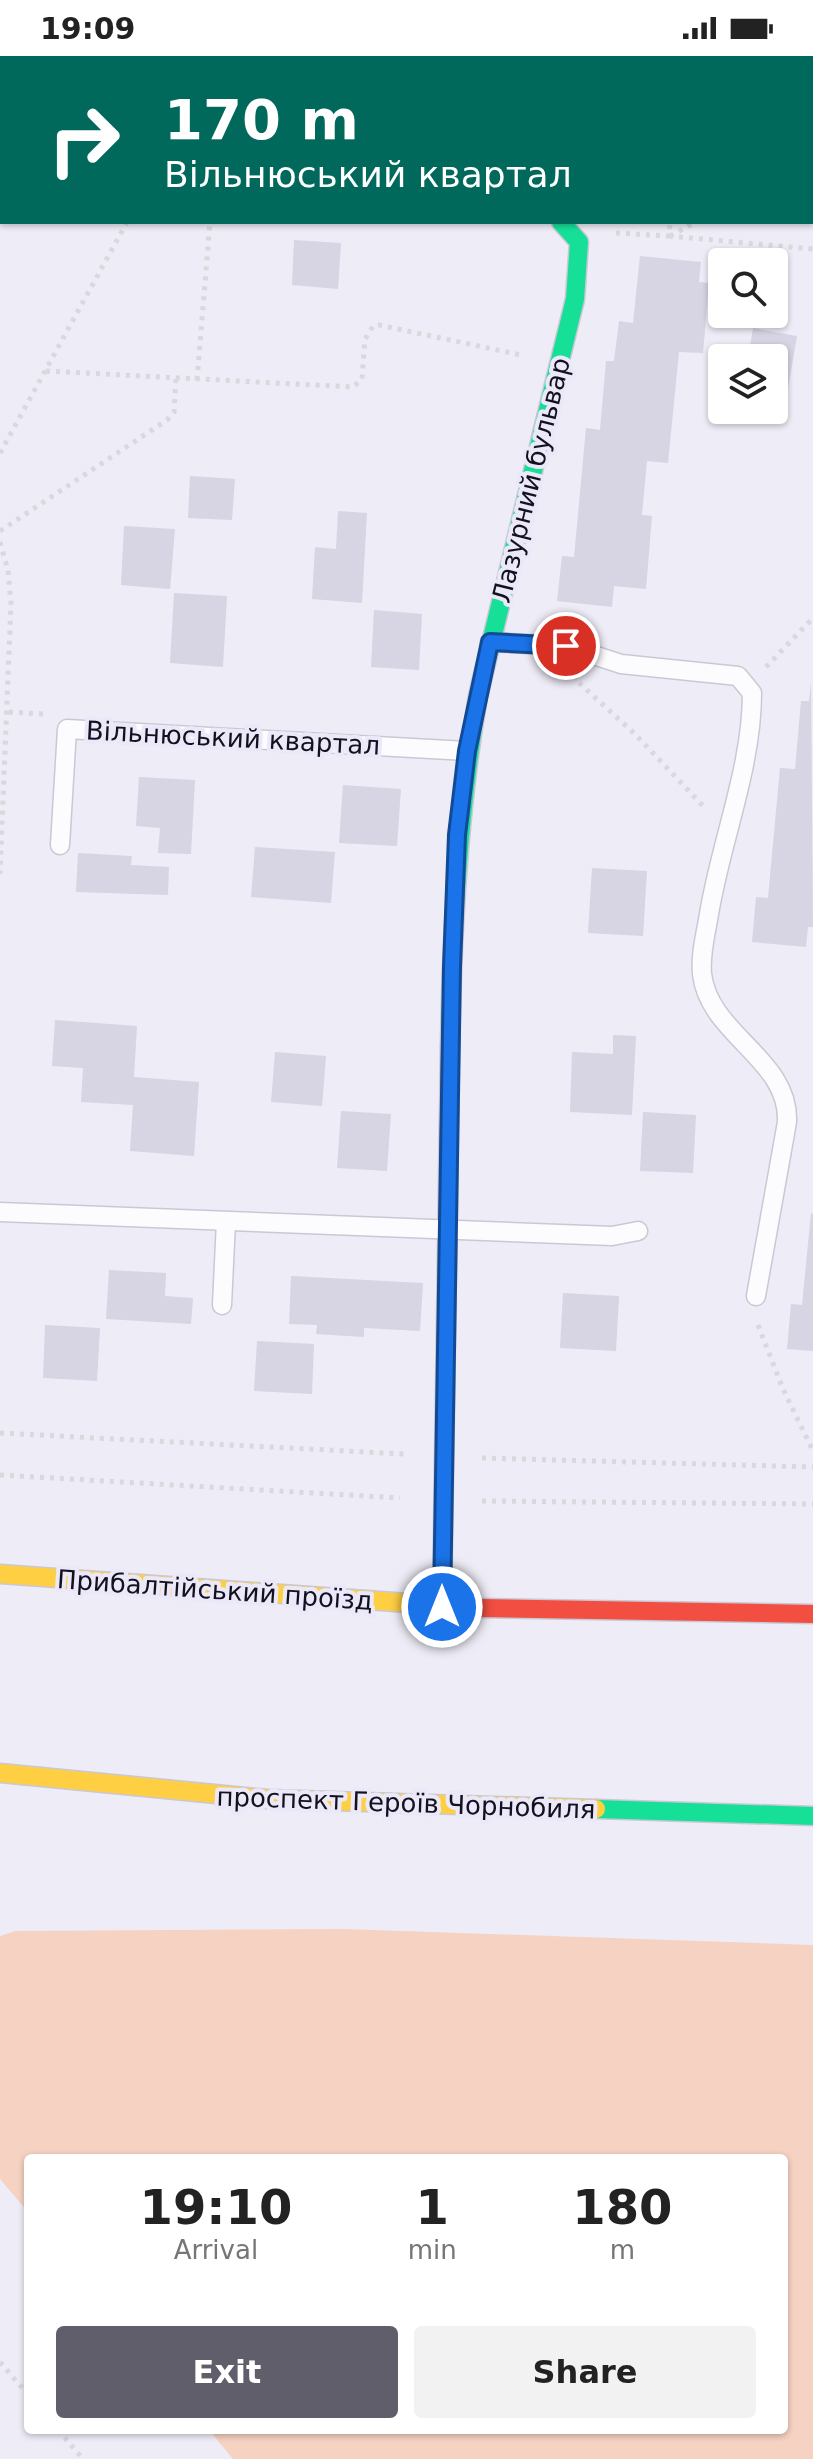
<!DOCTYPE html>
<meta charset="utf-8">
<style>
:root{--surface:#fff;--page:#f2f2f2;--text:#222;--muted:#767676;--accent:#605e6a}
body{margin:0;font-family:"DejaVu Sans",sans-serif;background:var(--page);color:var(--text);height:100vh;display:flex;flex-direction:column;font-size:30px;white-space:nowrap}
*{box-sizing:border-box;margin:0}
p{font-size:26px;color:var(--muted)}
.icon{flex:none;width:44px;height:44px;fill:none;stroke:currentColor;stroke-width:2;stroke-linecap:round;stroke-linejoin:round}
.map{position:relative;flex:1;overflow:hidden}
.side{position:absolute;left:24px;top:2098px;width:764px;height:280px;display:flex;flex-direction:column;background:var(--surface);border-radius:8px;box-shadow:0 2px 6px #0004}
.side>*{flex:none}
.top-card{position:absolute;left:0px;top:0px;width:814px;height:168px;box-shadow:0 2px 6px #0004;background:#00695c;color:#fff;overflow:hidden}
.buttons{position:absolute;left:708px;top:192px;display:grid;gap:16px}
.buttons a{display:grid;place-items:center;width:80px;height:80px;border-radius:8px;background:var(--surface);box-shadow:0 2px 6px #0004;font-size:40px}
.pin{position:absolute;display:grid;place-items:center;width:68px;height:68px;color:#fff;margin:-34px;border:4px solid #fff;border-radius:50%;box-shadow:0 2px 8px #0007}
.me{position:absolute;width:88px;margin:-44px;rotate:0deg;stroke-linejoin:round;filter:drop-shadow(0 0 6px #0008)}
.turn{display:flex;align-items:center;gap:28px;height:168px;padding:0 32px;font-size:36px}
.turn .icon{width:104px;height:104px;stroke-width:2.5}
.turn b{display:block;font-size:56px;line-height:68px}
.eta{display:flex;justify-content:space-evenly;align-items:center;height:136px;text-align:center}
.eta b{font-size:48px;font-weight:800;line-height:56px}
.action{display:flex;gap:16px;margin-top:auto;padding:16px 32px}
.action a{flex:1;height:92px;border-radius:8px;background:var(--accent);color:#fff;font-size:32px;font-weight:800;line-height:92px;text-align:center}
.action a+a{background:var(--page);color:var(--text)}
.status{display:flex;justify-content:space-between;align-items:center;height:56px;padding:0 40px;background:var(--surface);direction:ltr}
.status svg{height:22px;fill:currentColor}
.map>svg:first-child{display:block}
.green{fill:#f5d2c2}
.building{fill:#d7d4e4}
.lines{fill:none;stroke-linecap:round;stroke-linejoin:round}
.lane-casing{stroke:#cac8d4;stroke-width:21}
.street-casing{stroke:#cac8d4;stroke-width:39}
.fast-casing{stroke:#cac8d4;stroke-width:21}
.slow-casing{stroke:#cac8d4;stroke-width:21}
.jam-casing{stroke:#cac8d4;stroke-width:21}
.path{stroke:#d9d8dc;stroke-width:5;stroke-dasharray:4 6;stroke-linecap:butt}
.lane{stroke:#fcfcfe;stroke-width:18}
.street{stroke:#fcfcfe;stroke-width:36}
.fast{stroke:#16e098;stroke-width:18}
.slow{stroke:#ffcf43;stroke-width:18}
.jam{stroke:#f24e42;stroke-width:18}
.route-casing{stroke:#114b97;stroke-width:20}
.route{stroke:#1a73e8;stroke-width:14}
.labels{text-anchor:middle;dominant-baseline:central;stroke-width:8;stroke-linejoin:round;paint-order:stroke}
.street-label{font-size:26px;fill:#14111f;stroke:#ebe9f9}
</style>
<div class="status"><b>19:09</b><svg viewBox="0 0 49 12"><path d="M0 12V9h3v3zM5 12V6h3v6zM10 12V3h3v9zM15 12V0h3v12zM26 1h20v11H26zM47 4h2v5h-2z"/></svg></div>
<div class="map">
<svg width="813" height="2403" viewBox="0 0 813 2403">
<rect width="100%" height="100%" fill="#eeecf6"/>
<!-- green -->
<path class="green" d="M343 1873 813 1889V2403H233L209 2374H784V2102H28V2156L0 2123V1880L16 1875Z"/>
<!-- building -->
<path class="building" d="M294 184 341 187 338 233 292 229Z
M640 200 701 206 699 226 709 227 703 297 679 296 668 407 647 405 642 459 652 460 646 533 614 530 612 551 557 545 562 500 574 501 586 372 600 374 606 305H614L619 265 633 267Z
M753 272 797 280 786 344 774 342V302H748Z
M190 420 235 423 232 464 188 462Z
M338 455 367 457 362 547 312 543 315 491 336 493Z
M124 470 175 473 170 533 121 529Z
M174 537 227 540 223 611 170 607Z
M374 554 422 558 419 614 371 611Z
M811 627 813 871H808L806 891 752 886 756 841 768 842 780 712 795 713 801 645H809Z
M139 721 195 724 191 798 158 797 160 772 136 770Z
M343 729 401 733 397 790 339 787Z
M255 791 335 796 331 847 251 841Z
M78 797 132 800 131 809 169 811 168 839 76 836Z
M592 812 647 815 643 880 588 877Z
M55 964 137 970 134 1021 199 1026 194 1100 130 1095 133 1049 81 1046 83 1012 52 1010Z
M613 979 636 980 632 1059 570 1056 572 996 613 998Z
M275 996 326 1000 322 1050 271 1046Z
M341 1055 391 1058 387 1115 337 1112Z
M643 1056 696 1059 693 1117 640 1115Z
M811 1157 813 1158V1295L787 1293 791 1248 802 1249Z
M109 1214 166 1217 165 1240 193 1242 191 1268 106 1263Z
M291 1220 423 1227 420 1275 364 1272V1281L316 1278 317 1269 289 1268Z
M563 1237 619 1240 616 1295 560 1292Z
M45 1269 100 1272 97 1325 43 1322Z
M257 1285 314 1288 312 1338 254 1335Z"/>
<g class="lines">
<!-- lane casing -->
<g class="lane-casing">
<path id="lane" d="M490 586 566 590 621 608 738 620 752 637C752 711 721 785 709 858 706 877 700 898 702 918 709 979 790 1003 787 1066L756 1240
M60 789 67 673 467 695
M0 1156 612 1180 638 1175
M222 1249 226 1165"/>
</g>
<!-- street casing -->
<g class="street-casing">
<path id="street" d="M241 2 242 0"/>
</g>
<!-- fast casing -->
<g class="fast-casing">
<path id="fast" d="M450 992C452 874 458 757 478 640L575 243 579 186 561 166
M596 1753 813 1760"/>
</g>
<!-- slow casing -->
<g class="slow-casing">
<path id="slow" d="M0 1518 479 1552
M0 1717 267 1743 596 1753"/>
</g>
<!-- jam casing -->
<g class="jam-casing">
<path id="jam" d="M442 1551 450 992
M479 1552 813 1558"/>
</g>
<!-- path -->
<path class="path" d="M678 2V0
M812 117H813
M0 139H2
M616 177 669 180 670 166
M669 180 813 193
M670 180 696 166
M46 315 353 331 362 323 365 283 373 270 379 269 521 299
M197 324 210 166
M0 397 127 166
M0 475 167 364 174 356 176 322
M0 486 8 514 11 547 0 818
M766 611 813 562
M579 627 634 677 705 752
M9 656 44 658
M758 1269 783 1333 813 1395
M0 1377 404 1398
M482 1402 813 1411
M0 1419 400 1442
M482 1445 813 1448
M0 2306 28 2339
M58 2374 83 2403"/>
<!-- lane -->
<use href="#lane" class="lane"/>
<!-- street -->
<use href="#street" class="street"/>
<!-- fast -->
<use href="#fast" class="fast"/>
<!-- slow -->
<use href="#slow" class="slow"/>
<!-- jam -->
<use href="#jam" class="jam"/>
</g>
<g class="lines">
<!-- route casing -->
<g class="route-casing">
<path id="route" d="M442 1551 452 911 457 779 467 695 490 586 566 590"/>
</g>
<!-- route -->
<use href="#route" class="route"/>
</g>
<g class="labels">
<!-- street labels -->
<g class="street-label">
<text transform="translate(531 424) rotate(-76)">Лазурний бульвар</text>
<text transform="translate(233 682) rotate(3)">Вільнюський квартал</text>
<text transform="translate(215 1534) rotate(4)">Прибалтійський проїзд</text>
<text transform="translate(406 1747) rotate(2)">проспект Героїв Чорнобиля</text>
</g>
</g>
</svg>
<div class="buttons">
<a><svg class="icon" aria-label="search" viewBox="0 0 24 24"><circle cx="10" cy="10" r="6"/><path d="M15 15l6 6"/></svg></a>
<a><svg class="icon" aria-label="layers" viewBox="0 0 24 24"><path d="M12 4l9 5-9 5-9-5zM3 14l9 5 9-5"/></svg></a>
</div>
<div class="pin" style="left:566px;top:590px;background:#d93025"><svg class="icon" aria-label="arrive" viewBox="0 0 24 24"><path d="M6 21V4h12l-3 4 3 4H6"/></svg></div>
<svg class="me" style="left:442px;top:1551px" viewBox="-20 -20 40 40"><circle r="17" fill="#1a73e8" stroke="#fff" stroke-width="3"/><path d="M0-11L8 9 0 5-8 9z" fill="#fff"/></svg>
<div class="top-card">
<div class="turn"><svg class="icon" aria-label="right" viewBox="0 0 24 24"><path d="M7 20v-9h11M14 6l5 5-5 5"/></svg><div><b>170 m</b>Вільнюський квартал</div></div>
</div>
<section class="side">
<div class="eta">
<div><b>19:10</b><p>Arrival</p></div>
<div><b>1</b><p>min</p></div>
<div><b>180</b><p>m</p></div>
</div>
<div class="action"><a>Exit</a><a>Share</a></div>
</section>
</div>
